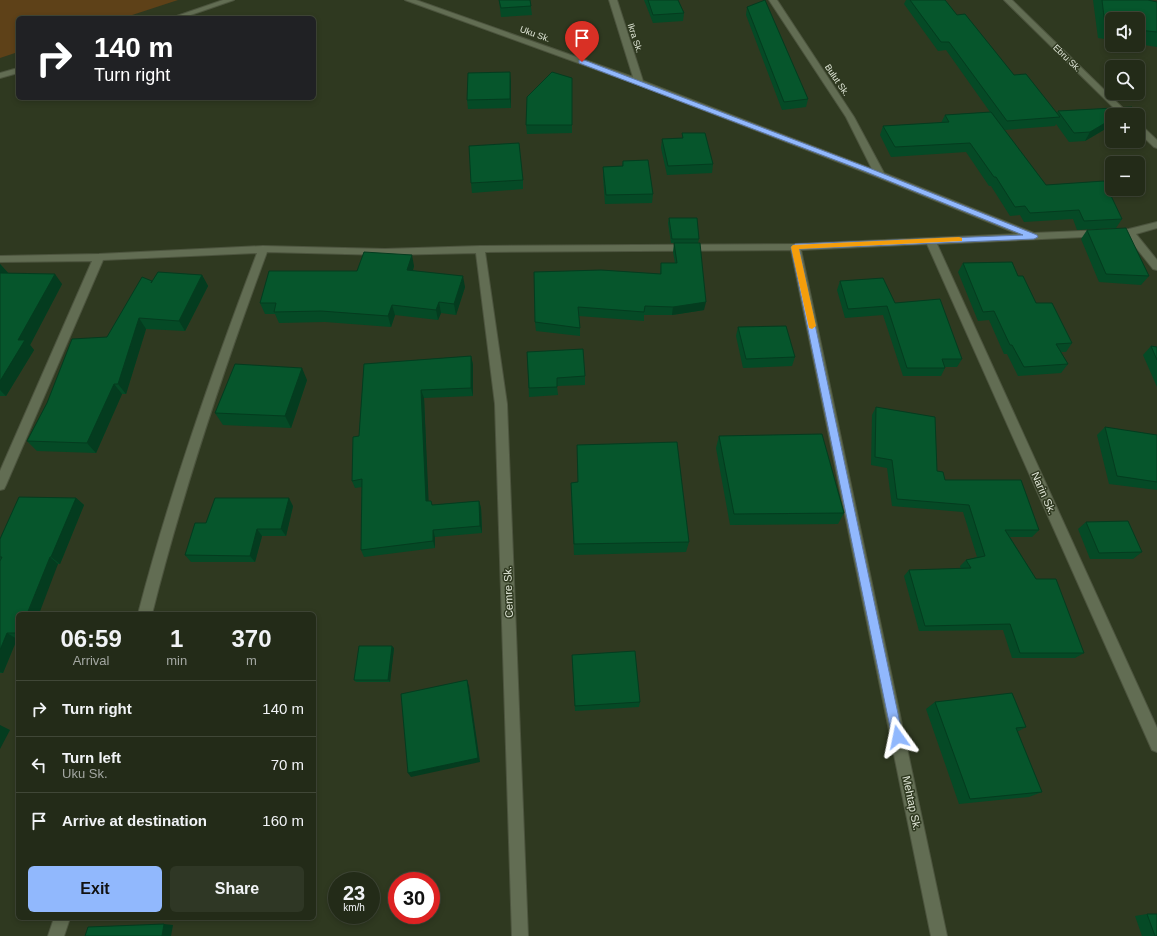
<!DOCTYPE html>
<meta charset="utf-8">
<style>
:root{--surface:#232b18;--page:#2f3725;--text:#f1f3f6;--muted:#a3a7a2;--line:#404737;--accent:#91b8fd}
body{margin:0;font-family:Helvetica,sans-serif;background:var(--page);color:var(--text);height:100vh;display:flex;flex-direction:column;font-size:15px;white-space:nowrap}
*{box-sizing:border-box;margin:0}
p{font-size:13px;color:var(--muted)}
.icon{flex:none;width:22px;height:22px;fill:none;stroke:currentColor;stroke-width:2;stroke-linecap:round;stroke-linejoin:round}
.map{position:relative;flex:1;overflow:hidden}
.side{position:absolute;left:16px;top:612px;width:300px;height:308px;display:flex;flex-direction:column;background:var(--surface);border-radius:6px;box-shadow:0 2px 6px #0003,0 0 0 1px var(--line)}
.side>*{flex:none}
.hud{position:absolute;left:16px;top:16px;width:300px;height:84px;border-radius:6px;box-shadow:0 2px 6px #0003,0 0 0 1px var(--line);background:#202124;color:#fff;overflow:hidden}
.fabs{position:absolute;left:1105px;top:12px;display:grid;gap:8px}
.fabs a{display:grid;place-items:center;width:40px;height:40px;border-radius:6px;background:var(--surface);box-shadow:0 2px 6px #0003,0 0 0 1px var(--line);font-size:20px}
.speed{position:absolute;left:328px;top:872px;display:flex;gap:8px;font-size:20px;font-weight:700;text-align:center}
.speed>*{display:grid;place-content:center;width:52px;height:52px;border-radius:50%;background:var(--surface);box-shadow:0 2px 6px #0003,0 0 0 1px var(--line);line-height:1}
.speed small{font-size:10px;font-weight:400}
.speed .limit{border:6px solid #d22;background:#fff;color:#111}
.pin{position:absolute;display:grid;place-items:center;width:34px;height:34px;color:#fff;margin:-41px -17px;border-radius:50% 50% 50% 0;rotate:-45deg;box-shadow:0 0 4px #0007}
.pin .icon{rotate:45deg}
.me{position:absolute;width:44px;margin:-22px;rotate:348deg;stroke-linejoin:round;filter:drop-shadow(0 0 3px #0008)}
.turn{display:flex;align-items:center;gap:14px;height:84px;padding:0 12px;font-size:18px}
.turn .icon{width:52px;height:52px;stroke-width:2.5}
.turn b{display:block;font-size:28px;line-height:34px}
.eta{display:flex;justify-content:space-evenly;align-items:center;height:68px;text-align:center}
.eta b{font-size:24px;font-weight:600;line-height:28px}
.primary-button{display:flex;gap:8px;margin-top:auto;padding:8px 12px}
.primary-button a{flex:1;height:46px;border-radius:6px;background:var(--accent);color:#111;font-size:16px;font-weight:600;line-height:46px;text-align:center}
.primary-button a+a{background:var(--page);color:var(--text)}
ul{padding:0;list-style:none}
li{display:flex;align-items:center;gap:12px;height:56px;padding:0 12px;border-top:1px solid var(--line)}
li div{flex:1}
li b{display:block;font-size:15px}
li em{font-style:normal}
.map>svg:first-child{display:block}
.green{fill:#5e4118}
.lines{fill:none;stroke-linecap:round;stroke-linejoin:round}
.minor-casing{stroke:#4c543e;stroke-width:2}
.minor{fill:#626d53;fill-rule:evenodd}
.wall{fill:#054a26}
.shaded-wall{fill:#043c1f}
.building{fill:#06562c;stroke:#043c1f}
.route{fill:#91b8fd;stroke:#5e78a4}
.slow{fill:#f59e0b}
.labels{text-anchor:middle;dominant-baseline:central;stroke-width:3;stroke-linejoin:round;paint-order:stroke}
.far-street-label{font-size:9px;fill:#e1e7d8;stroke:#2f3920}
.street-label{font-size:11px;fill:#e1e7d8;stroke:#2f3920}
</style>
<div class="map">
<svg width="1157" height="936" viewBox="0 0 1157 936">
<rect width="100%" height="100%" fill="#2f3920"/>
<!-- green -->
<path class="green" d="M0 0H178L123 18H18V52L0 58Z"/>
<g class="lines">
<!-- minor casing -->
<g class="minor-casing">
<path id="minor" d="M223 0H234L182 18H171Z
M405 0H416L633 77 609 0H617L643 81 872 169 846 117 769 0H777L854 117 884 173 1034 233 1129 229 1157 222V228L1136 234 1157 260V270L1153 269 1126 235 937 244 1157 728V752L1152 750 927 244 801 250 947 936H931L791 250 485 252 507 404 528 936H512L495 404 476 253 385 255 267 252C223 371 183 491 152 614H138C170 491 212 372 257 253L103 260 6 485 4 489 0 490V471L92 261 0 262V256L99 254 263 246 385 249 480 246 795 244 1018 234 877 177 636 84Z
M1004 0H1012L1130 115H1121Z
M18 68V73L0 78V73Z
M1138 124 1141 125 1157 140V148L1154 147 1138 132Z
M54 918H70L64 936H48Z"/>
</g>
<!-- minor -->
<use href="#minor" class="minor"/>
</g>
<!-- wall -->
<path class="wall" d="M499 0H530L532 15 501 17Z
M644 0H678L684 13 683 21 653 23Z
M906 0H945L957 15 1014 75 1057 113 1058 111 1132 107 1127 115H1112V125L1085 141 1069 142 1056 124 1055 126 1004 130 1046 185 1122 219 1116 228 1077 230 1073 219 1024 222 1020 215 1010 216 991 186H989L966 152 891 157 880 135 883 126 941 123 945 115 990 112 946 50 938 51 904 4Z
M1093 0H1148L1157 2V47L1138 44V19H1112V40L1098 38Z
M747 7 808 99 806 107 782 110 746 15Z
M572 78V133L527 134 526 125Z
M511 82V108L468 109 467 100Z
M682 133 713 164 712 173 667 175 661 148 662 139 682 138Z
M623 161 653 194 652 203 605 204 603 176V167L622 166Z
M523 180V189L472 193 471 183Z
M669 218 699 239 698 243 704 310 672 315H644V321L579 316 580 328V336L536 331 535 322 660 274 661 263H675L673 252 674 243H671L668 223Z
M1087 230 1149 276 1141 285 1099 282 1081 239Z
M963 263 1018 276 1036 303 1072 343 1066 352H1061L1068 364 1061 373 1018 376 1007 354H1004L989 320 978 321 958 272Z
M0 264 8 273 62 284 30 345 34 350 6 396H0Z
M414 266 413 270 465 287 456 315 441 313 438 320 395 315 391 327 325 322 279 323 275 314H265L260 303 357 271Z
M202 275 208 286 185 331 146 329 126 394H122L96 453 37 451 27 441 47 403 107 337 152 281V282Z
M840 281 895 303 962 359 957 367H945V368L941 376H903L883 315 845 318 837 290Z
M738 327 795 357 792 366 743 368 736 336Z
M1151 346 1157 347V387L1143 355Z
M527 352 585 376V385L557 386 558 395 529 397Z
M471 356 473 365V396L424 398 428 501 433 505 479 501 481 508 482 533 435 537V548L364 557 361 550 362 487 355 488 352 481 359 436 364 364Z
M307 380 291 428 223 425 215 413Z
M876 407 945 480 1039 530 1032 537H1010L1036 579 1084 653 1075 658H1012L1003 630 919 631 904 576 909 570 961 569 960 566 966 560 977 557 963 512 892 506 887 468 871 465 872 415Z
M1105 427 1157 435V490L1109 484 1097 435Z
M719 436 844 513 838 524 730 525 716 448Z
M577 445 689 542 686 552 574 555 571 483 578 482Z
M76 498 84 505 60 564H58L18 614V639H17L3 673H0V539Z
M293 506 286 536H262L255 562H191L185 555 206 523Z
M1086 522 1142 552 1133 559H1090L1078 529Z
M394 648 390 682H356L354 680Z
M572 655 640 702 639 707 575 711Z
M935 702 1026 727 1017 732 1042 792 1029 797 959 804 926 709Z
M1147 914 1157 936H1142L1135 916Z"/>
<!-- shaded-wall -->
<path class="shaded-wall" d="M510 72 511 82V108L510 99Z
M1132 107 1127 115H1119Z
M1112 119V125L1085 141 1090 132Z
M412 255 414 266 410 281 407 270Z
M0 264 9 274 0 279Z
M55 274 62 284 30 345 34 350 6 396 0 390V381L18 340Z
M202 275 208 286 185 331 179 321Z
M463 276 465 287 456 315 454 304Z
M439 302 441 313 438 320 436 310Z
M706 302 704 310 672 315 673 307Z
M392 305 395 315 391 327 388 316Z
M139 318 146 329 126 394 118 384Z
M471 356 473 365V396L471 388Z
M302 368 307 380 291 428 285 416Z
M114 384 122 394 96 453 87 443Z
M421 390 424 398 429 509 426 501Z
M76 498 84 505 60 564 51 557Z
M289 498 293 506 286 536 281 529Z
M479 501 481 508 482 533 480 526Z
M257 529 262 536 255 562 250 556Z
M433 530 435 537V548L433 541Z
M50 557 58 564 39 614H27Z
M7 633 17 639 3 673 0 672V650Z
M392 646 394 648 390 682 388 680Z
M467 680 469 686 480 762 411 777 408 773Z
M0 725 10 730 0 749Z
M164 924 173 925 171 936H162Z"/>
<!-- building -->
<path class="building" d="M499 0H530L531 6 501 8Z
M648 0H678L684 13 653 15Z
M765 0 808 99 784 102 747 7Z
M910 0H945L957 15 965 14 1014 75 1026 74 1060 117 1007 121 949 42H941Z
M1102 0H1148L1157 2V32L1138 30V19H1112V26L1105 25Z
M510 72V99L467 100 468 73Z
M552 72 572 78V125H526L527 97Z
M1132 107 1119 115H1112V119L1090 132 1074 133 1058 111Z
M991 112 1046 185 1104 181 1122 219 1084 221 1079 210 1030 213 1025 206 1015 207 996 177H994L970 143 895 147 883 126 949 122 945 115Z
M682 133H705L713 164 668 166 662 139 683 138Z
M519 143 523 180 471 183 469 146Z
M648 160 653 194 606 195 603 167 623 166V161Z
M669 218H697L699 239H672Z
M1126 228 1149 276 1106 274 1087 230Z
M674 243H700L706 302 673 307 645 306 644 312 578 307 580 328 535 322 534 272 601 270 661 274V263H677Z
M364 252 412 255 407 270 463 276 454 304 439 302 436 310 392 305 388 316 321 311 274 312 276 303H260L269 271H357Z
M1012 262 1018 276H1023L1036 303H1052L1072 343 1056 344 1068 364 1024 367 1012 345H1010L994 311 983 312 963 263Z
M158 272 202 275 179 321 139 318 118 384H114L87 443 27 441 47 403 72 339 107 337 142 277 152 281 151 283Z
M0 273 55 274 18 340H25L0 381Z
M883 278 895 303 940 299 962 359H942L945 368H907L887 306 848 309 840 281Z
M786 326 795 357 746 359 738 327Z
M1151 346 1157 347V360Z
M583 349 585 376 557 378V387L529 388 527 352Z
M471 356V388L421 390 426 501H431L432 505 479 501 480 526 433 530V541L361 550 362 479 352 481 353 437 359 436 364 364Z
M235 364 302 368 285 416 215 413Z
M876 407 935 417 937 471 943 472 945 480H1021L1039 530H1005L1036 579H1056L1084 653H1020L1010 624 925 626 909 570 971 568 966 560 985 556 969 505 897 499 892 460 875 457Z
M1105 427 1157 435V482L1117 476Z
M822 434 844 513 734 514 719 436Z
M677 442 689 542 574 544 571 483 578 482 577 445Z
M19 497 76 498 51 557H50L27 614H18V633H7L0 650V561L2 557H0V539Z
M215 498H289L281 529H257L250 556 185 555 195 523H206Z
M1128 521 1142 552 1099 553 1086 522Z
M359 646H392L388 680H354Z
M635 651 640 702 575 706 572 655Z
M467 680 478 758 408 773 401 694Z
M1012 693 1026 727 1016 728 1042 792 970 799 935 702Z
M1147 914H1157V936H1155Z
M164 924 162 936H85L88 927Z"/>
<!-- route -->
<path class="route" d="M579 60H584L869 168 1037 235 1038 237 1034 239 799 249 903 737 902 741 898 742 894 741 892 737 791 247 795 244 1023 235 864 171 579 63Z"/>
<!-- slow -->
<path class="slow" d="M959 237 962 238V241L799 249 816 326 812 329 809 328 791 247 793 245Z"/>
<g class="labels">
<!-- far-street labels -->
<g class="far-street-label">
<text transform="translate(535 34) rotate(20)">Uku Sk.</text>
<text transform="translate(635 38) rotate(72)">Ikra Sk.</text>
<text transform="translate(1067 58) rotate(44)">Ebru Sk.</text>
<text transform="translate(837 80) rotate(56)">Bulut Sk.</text>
</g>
<!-- street labels -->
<g class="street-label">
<text transform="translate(1044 493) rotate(66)">Narin Sk.</text>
<text transform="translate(508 592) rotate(-92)">Cemre Sk.</text>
<text transform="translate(912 803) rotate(78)">Mehtap Sk.</text>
</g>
</g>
</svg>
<div class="fabs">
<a><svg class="icon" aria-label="sound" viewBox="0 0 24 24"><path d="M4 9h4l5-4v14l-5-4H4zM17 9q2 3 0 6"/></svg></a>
<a><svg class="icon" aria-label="search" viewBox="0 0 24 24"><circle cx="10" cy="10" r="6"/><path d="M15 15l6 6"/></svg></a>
<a>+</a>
<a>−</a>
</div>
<div class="speed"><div>23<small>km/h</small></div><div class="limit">30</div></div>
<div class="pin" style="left:582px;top:62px;background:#d93025"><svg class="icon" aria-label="arrive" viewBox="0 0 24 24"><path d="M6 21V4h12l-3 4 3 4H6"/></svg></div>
<svg class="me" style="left:898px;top:737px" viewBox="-20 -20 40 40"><path d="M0-17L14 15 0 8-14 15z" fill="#91b8fd" stroke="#fff" stroke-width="4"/></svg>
<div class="hud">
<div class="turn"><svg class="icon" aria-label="right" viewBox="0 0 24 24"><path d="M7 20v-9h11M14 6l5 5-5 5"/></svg><div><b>140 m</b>Turn right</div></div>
</div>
<section class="side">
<div class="eta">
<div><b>06:59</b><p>Arrival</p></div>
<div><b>1</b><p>min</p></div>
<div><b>370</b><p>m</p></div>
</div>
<ul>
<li><svg class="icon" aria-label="right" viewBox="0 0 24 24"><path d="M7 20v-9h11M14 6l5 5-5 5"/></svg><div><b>Turn right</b></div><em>140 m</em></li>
<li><svg class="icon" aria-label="left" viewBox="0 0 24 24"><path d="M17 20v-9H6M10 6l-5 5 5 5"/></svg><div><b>Turn left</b><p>Uku Sk.</p></div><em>70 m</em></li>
<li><svg class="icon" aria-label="arrive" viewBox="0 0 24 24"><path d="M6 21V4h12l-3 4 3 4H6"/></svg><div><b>Arrive at destination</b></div><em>160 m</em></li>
</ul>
<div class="primary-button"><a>Exit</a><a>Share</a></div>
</section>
</div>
